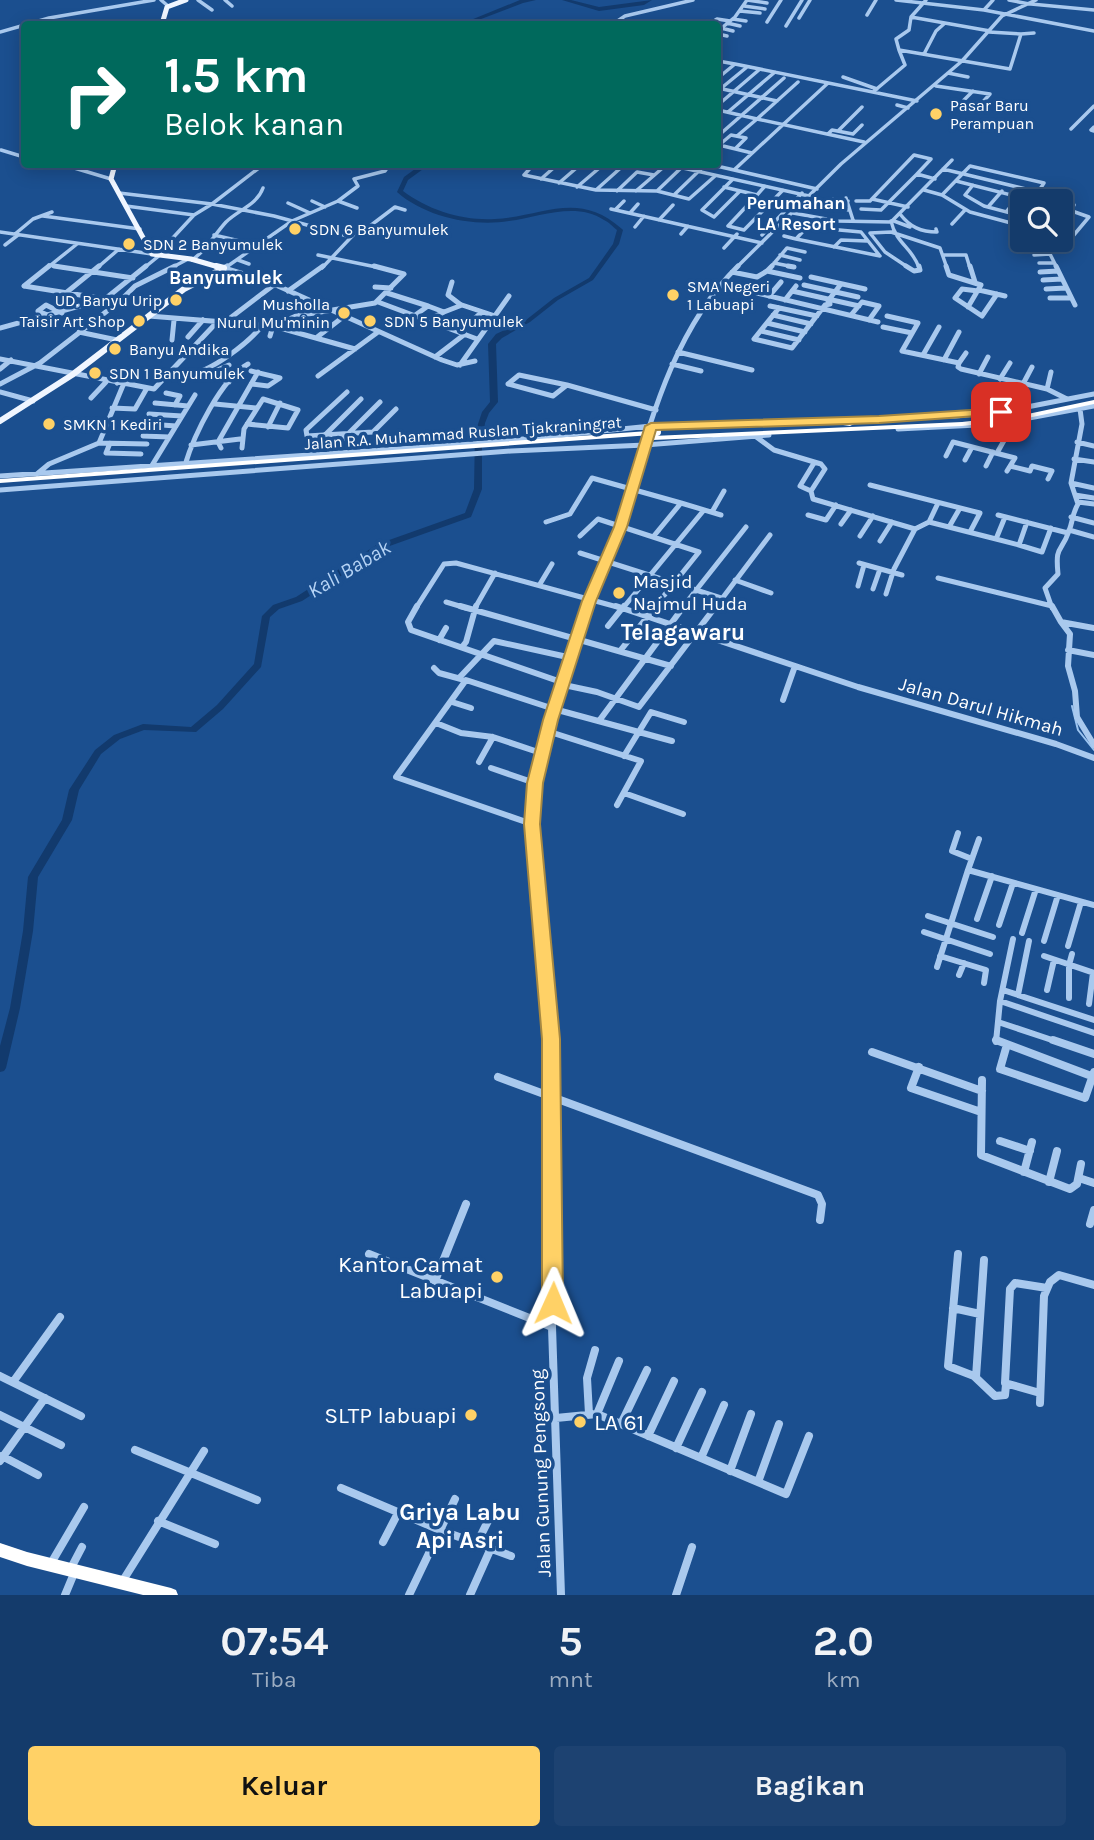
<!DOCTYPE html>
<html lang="id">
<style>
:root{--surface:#143b6b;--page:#1d4271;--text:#f1f3f6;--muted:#9dadc1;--line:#33557e;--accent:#ffd166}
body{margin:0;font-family:Karla,sans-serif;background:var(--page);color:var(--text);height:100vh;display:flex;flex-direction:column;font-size:26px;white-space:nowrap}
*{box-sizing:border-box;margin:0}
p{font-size:23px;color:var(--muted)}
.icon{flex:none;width:38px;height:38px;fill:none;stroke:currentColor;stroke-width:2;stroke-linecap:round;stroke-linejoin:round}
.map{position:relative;height:1595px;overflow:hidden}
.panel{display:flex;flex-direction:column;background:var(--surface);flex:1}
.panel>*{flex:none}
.top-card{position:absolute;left:21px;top:21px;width:700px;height:147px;border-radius:7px;box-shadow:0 4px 18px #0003,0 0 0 2px var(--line);background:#00695c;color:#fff;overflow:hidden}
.tools{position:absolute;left:1010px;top:189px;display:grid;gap:14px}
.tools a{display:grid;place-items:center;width:63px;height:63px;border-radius:7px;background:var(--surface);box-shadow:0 4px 18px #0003,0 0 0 2px var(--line);font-size:35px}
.pin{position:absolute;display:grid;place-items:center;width:60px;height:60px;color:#fff;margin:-30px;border-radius:14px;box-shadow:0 4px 10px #0006}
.me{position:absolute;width:77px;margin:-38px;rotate:1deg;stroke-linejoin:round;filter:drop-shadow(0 0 5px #0008)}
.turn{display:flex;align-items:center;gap:24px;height:147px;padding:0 28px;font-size:32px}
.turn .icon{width:91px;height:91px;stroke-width:2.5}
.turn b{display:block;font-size:49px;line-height:60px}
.eta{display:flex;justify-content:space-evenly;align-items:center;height:119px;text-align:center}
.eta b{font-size:42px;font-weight:700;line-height:49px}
.action{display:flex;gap:14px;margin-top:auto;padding:14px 28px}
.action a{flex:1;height:80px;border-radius:7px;background:var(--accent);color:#111;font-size:28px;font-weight:700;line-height:80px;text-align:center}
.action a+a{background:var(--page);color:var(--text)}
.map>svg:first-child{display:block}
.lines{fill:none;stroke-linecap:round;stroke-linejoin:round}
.stream{stroke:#9cc4f0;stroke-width:2}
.river{fill:#123a6d;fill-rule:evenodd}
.minor-far3{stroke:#a9c9ee;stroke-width:3.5}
.minor-far2{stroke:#a9c9ee;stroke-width:5}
.minor-far1{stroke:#a9c9ee;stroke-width:6}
.minor{stroke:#a9c9ee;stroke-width:8}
.major-far1{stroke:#f0f6ff;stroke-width:5}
.major{stroke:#f0f6ff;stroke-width:6}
.highway{fill:#fff;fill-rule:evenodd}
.highway-bridge{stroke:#fff;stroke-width:8}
.route{fill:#ffd166;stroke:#a68842;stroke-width:2}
.poi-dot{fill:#ffd166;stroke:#1b4f8f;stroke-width:2.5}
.labels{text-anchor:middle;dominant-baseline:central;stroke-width:7;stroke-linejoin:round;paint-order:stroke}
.far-poi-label{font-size:16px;fill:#fff;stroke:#1b4f8f;text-anchor:start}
.far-street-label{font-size:16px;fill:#fff;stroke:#1b4f8f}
.far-neighbourhood-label{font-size:18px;font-weight:bold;fill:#fff;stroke:#1b4f8f}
.far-quarter-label{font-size:19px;font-weight:bold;fill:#fff;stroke:#1b4f8f}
.poi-label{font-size:19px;fill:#fff;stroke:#1b4f8f;text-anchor:start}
.street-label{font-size:19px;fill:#fff;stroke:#1b4f8f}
.water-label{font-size:21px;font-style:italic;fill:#b5d3f5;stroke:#1b4f8f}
.quarter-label{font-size:23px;font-weight:bold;fill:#fff;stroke:#1b4f8f}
.near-poi-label{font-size:23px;fill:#fff;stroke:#1b4f8f;text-anchor:end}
.near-neighbourhood-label{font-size:24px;font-weight:bold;fill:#fff;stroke:#1b4f8f}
</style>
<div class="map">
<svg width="1094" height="1595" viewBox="0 0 1094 1595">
<rect width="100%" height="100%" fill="#1b4f8f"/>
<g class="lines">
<!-- stream -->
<path class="stream" d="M1072 706 1078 730 1094 750"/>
<!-- river -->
<path class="river" d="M520 0H536L523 3 468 24H461Z
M562 0H571L599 7 652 0 644 5 599 11Z
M386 19 405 24 386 23 361 24Z
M422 164H430L408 180 403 191C428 210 463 221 495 219 545 216 578 190 622 229L623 230 619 244 593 280 558 300 530 322 502 338 496 344 498 402 489 413 485 423 482 444V489L471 517 384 548 302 601 279 609 270 617 261 667 223 709 196 732 144 730 120 739 101 754 79 790 72 820 38 877 33 931 20 1008 6 1068 4 1071 0 1072V1046L10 1008 23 931 28 877 62 820 69 790 95 750 114 735 143 724 191 727 217 705 254 664 262 616 273 605 296 597 378 544 465 513 474 489 475 433 482 412 490 402 488 344 496 334 526 320 554 298 589 278 613 244 617 230C613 227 609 222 604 220 576 201 539 217 509 221 473 227 425 217 397 192L404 177Z"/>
<!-- minor-far3 -->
<path class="minor-far3" d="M161 0 168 6
M198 0 212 10
M225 0 232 6
M747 0 767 3
M896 0 984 10 1094 31
M926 0 911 17 909 30 896 39 899 50 1010 69 1021 34 989 32
M1009 0 1029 4
M1031 4 1094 10
M744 6 765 9
M984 10 993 0
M740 11 760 13
M867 15 876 0
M911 17 990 31
M799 18 810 0
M733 19 746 21
M767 22 781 0
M727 23 740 26
M613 24 625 16 693 0
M709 24 717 19 730 21
M786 26 802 0
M721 28 733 31
M718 31 735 17 747 0
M0 32 49 18 154 0
M718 34 727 36
M1021 34 1034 33
M924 54 936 31 945 23
M718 61 735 64 718 78
M735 64 917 101
M948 73 968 77
M843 77 877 89
M936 86 990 94 981 104
M718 88 777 101
M719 90 747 67
M873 92 905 65 899 50
M964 100 973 91
M718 105 760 69
M897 105 908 108
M718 110 757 119 798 82
M728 112 775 72
M1094 127 1091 130 1094 131
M1071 129 1094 106
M838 131 862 107
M828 134 832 130 853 134 862 125
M718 136 784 78
M737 136 757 119 864 142
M719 145 752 153
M718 146 731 135 746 138 735 149
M1 150 24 157
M61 164 111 179
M534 164 524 175 596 190 657 191 689 199 715 176
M665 164 809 196
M708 164 817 189
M943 169 1038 192 1074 205 1060 227
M734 170 828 83
M541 179 558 164
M733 179 702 210 714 217 740 191
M956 181 1035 201
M559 183 581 164
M973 185 965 195 984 206 1022 216
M577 187 604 164
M724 187 757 195 765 186
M596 190 625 164
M924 190 942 195 970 212 1022 226
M617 191 637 172 654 175
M636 191 666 165
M657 191 681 168
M119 193 212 204 264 164
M675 194 706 164
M757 195 728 226 744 230 783 190
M942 195 970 166 1044 183 1038 192
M846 198 853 220
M830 199 848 201
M872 199 908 207
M312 201 325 207
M338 201 357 208
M856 201H870L914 155 931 159 917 174 935 179
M288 203 310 213
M126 206 194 215
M822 207 849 210
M988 207 1002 191
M611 209 762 243
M861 209 881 210 917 174
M615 210 624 201
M1006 212 1019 196
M630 213 638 204
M793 213 837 221 891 222 952 160
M900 214C910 227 921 232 937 232L936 229
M43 216 140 229
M659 220 673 205
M891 221C896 244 913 248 919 268
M894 221 910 227
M952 224 965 210
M635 227 644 216
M807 227 861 232 880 256 796 239Z
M0 232 152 254
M870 233 891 232 940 248 947 268
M870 233 885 252 909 268
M15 234 33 219 52 212
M681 234 688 226
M1060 234 1073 236 1089 217 1072 211
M214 235 257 245
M762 235 802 193
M784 236 796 239
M1043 240 1057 268
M5 245 18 235
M1031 246H1046
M834 247 841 240 867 241
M724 248 737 234
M157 255 194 215 212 204 274 216 351 237
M318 255 381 268
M780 255 800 260
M943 255H966L970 268
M1034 255 1050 254
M192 260C207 250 214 235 226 222 238 210 257 205 263 188
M238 260 249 264
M774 263 794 267
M1039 263H1054
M49 265 66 268
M47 268 77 244
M97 268 119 249
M144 268 160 255
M171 268 188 259
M225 268 292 221 338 201 358 186 354 179 385 171 390 164
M322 268 357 231 366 229 395 207 405 210
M736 268 841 164 962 61 1002 16 1036 0
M770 268 787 248 805 252"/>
<!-- minor-far2 -->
<path class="minor-far2" d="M54 266 133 278
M788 266 794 267
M906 266 914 271 920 270 919 266
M946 266 949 275 981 285 968 307
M970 266 975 282
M1056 266 1075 305
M224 268 267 281 442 360 457 365 475 361
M224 268 227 266
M767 271 772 266
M732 272 757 277 767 271 800 278
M1040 272 1058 271
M811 277 865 289
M1043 280 1062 279
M452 282 448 295 461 305
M740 285 757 293 878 322
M804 285 858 297
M24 286 105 299
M24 286 49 266
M721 286 760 285
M375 287 391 288
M1046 289 1066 288
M979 290 1005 296
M288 291 323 266
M792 291 859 306
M978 291 962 289 955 298 982 316 997 294
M67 292 99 266
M387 293 428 306 414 316
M769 296 781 282
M1050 298H1071
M785 300 796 286
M378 302 477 339
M428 306 444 312 428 320
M770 306 817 316
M779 308 754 339 792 348 825 305 830 304 828 301 841 284
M444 312 462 305 495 316
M773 315 811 324
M851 315 862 302 879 306 869 320
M50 316 38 311 46 305 62 313
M149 316 273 326 355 349
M887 316 918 323 902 351 959 363 958 367 961 369 1047 389 1051 372
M225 322 275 284
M767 323 805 332
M883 327 912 333
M0 328 105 299 146 266
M761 331 799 340
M79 332 117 340
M459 332 481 313
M270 336 273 326 296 316 375 303 404 274 374 266
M188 337 203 320
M316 338 343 317
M172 340 174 320
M678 352 752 370
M923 355 939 327
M435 357 465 334
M0 359 154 389 218 321
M944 360 959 332
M959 363 966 353
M672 364 701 371
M460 365 509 296
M0 369 11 360
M202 371 229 382
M251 371 280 378 268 386 251 384
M172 372C177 373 184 375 188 375 212 371 247 344 262 326
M208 374 229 365
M979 374 988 357
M519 375 567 385 553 396 508 384Z
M318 376 378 332
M1000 379 1010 363
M117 383 128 374
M0 384 40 363 120 301 135 286 175 266
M1023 384 1032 367
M567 385 656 410
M1047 389 1067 399
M0 392 33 401
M347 392 306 430 307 436 373 432 396 409
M166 393 180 396 175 405
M91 398 106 382
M155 403 188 406
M215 404 257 408
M112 408 135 409 147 388
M149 414 182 416
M148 424 176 426
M268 427 280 403
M898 429 997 424 1094 406
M143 436 169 437
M324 436 361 399
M755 436 774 450 821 464 825 469 811 491 813 499 915 529 894 569 886 594
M1077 442 1094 446
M99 443 147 444
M110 443 106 453 141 454
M191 445 240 439
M221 448 218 442 258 372
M242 448 244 429 263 399 298 410 288 428 247 424
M997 453 1015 421
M328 454 380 402
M946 456 953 442 1015 458 1007 471
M1074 459 1094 462
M965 460 972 447
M185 465C194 435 221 379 248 364
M986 466 993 452
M1010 466 1030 471 1032 466 1052 471 1048 479
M151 467 195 395
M37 474 49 464 99 443 124 383
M0 476 473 444 651 426 955 416 1001 412 1094 394
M1071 483 1094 488
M870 485 980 513 970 532
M0 490 511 451 645 445 769 435
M811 491 800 486 814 463
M1075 495 1094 498
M1078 502 1094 504
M681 503 721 515
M712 512 724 491
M808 515 826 520 836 505
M998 515 1068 533
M1071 517 1094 523
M546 522 570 514 592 478 681 503 653 537
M929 522 938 503
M841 524 851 510
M949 527 960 508
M915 529 929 522 996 539 1005 517
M1069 530 1094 537
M580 536 598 519 699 552 654 608
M860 536 873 516
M996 539 1019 545 1027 522
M880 541 892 522
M1019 545 1042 552 1051 528
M580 553 721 598
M859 563 902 575
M938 578 1052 606
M735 580 771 593
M540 584 552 564
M858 586 864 565
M873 589 880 569
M446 602 466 608
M416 608 444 564 456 563 621 608
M475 608 495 573
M587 608C594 586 607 566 614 543 645 448 664 339 738 266
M623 608 704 510
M682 608 746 527
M715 608 770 535
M1052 608 1045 588 1058 574C1055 544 1061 554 1069 531 1073 521 1072 514 1078 504L1071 483 1082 424 1080 409"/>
<!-- minor-far1 -->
<path class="minor-far1" d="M417 606 408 622 411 630 564 683
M460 606 671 666
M616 606 858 687 1056 744 1094 758
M1052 606 1061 622
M608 626 624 606
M1094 628 1061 622 1070 634 1068 666 1075 691 1077 717 1094 745
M439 640 446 628
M462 647 466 642 476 606
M1068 650 1094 655
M620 651 656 606
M434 668 439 673 461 679
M459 678 494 641 572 658
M564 685 597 692 639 707 716 606
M783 700 795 666
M452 702 471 708
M599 721 684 606
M436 723 461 733 493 737 541 753
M547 731 641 761 617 805
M624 756 651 712 684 722
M479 762 493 737
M491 768 535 783
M624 793 683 814
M532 824 396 777 466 680 554 709 672 741
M958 833 952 851 972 859
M968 870 979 839
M928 916 993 937
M977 919 992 876
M999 925 1013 883
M924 932 990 954
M1022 933 1036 889
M1044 941 1058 895
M1068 946 1081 902
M940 956 986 970 984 983
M1044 956 1094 973
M937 967 968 870 1094 905
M959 975 964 963
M1003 990 1094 1020
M1047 990 1054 960
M1018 995 1029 941
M1069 998V965L1072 954
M1000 1001 1094 1033
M1089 1004 1093 973
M998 1022 1058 1042
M551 1042C548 959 526 868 535 786 541 725 569 664 587 606
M996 1042 1000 1001 1013 939"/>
<!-- minor -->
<path class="minor" d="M551 1040 552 1327 561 1595
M996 1040 1094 1077
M1053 1040 1094 1054
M1006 1048 1000 1069 1085 1098 1094 1072
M872 1052 982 1091
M919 1067 911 1088 981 1112
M498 1077 818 1195 822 1204 820 1220
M982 1080 981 1155 1070 1189 1077 1184 1081 1164
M1000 1141 1030 1151
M1024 1172 1032 1142
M1079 1178 1094 1183
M1049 1182 1057 1151
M1090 1224 1094 1210
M369 1254 552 1327
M958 1254 948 1366 974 1376 995 1396 1005 1395 1006 1385
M435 1281 466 1204
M953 1308 980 1314
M0 1376 81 1416
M976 1377 984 1260
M13 1382 60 1317
M1040 1393 1005 1383 1010 1289 1015 1283 1047 1288
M1040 1403 1044 1296 1050 1282 1059 1275 1094 1285
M589 1414 587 1378 595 1350
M597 1414 619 1361
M0 1415 61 1445
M556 1418 597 1414 786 1494 809 1436
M621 1424 647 1370
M648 1436 674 1381
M676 1448 702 1392
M135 1450 257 1500
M2 1456 38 1475
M701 1458 724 1405
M0 1461 45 1398
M730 1471 751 1414
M758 1482 779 1424
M341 1488 440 1530 511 1556
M158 1521 215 1544
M383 1542 398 1513
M477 1543 495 1507
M50 1565 84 1507
M71 1568 82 1547
M122 1582 204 1451
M65 1595 75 1571
M409 1595 455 1499
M470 1595 491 1548
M676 1595 692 1547"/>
<!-- major-far1 -->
<path class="major-far1" d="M162 24 167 7 186 0
M115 164 111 179 152 254 191 259 222 268"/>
<!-- major -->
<path class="major" d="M216 266 224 268
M0 421 72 375 184 289 224 268"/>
<!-- highway -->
<path class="highway" d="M1094 400V404L1023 419 962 426 653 440 649 438 653 436 962 422 1023 415Z
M819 418 850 422 854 424 850 426 822 422 818 420Z
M648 431H651V435L0 483V479Z
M0 1543 27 1552 171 1588 176 1590 178 1595H143L27 1566 0 1557Z"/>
<!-- highway-bridge -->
<path class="highway-bridge" d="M648 433 657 432"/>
</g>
<!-- route -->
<path class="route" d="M1001 408 1007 412 1005 414 879 423 656 430 627 527 596 601 558 720 543 783 540 824 560 1039 563 1303 560 1309 553 1312 545 1309 542 1303V1039L524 824 527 783 543 720 582 601 614 527 645 426 651 423 879 416Z"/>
<!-- markers -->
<g class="poi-dot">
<circle cx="936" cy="114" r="7"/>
<circle cx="295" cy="229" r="7"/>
<circle cx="129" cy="244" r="7"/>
<circle cx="673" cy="295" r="7"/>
<circle cx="176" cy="300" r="7"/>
<circle cx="344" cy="313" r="7"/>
<circle cx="139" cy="321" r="7"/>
<circle cx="370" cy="321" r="7"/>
<circle cx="115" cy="349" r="7"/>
<circle cx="95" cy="373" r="7"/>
<circle cx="49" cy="424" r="7"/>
<circle cx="619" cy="593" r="7"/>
<circle cx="497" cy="1277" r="7"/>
<circle cx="471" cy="1415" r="7"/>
<circle cx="580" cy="1422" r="7"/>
</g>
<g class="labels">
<!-- far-poi labels -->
<g class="far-poi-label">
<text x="950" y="105">Pasar Baru<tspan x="950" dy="18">Perampuan</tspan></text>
<text x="309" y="229">SDN 6 Banyumulek</text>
<text x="143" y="244">SDN 2 Banyumulek</text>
<text x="687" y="286">SMA Negeri<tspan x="687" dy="18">1 Labuapi</tspan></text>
<text x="162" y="300" text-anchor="end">UD. Banyu Urip</text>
<text x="330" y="304" text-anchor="end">Musholla<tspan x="330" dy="18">Nurul Mu'minin</tspan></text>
<text x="125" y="321" text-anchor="end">Taisir Art Shop</text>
<text x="384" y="321">SDN 5 Banyumulek</text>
<text x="129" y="349">Banyu Andika</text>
<text x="109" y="373">SDN 1 Banyumulek</text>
<text x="63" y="424">SMKN 1 Kediri</text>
</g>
<!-- far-street labels -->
<g class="far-street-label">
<text transform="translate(463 433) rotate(-4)">Jalan R.A. Muhammad Ruslan Tjakraningrat</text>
</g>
<!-- far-neighbourhood labels -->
<g class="far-neighbourhood-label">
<text x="796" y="203">Perumahan<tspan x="796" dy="21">LA Resort</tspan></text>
</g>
<!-- far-quarter labels -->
<g class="far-quarter-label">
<text x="226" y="278">Banyumulek</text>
</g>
<!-- poi labels -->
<g class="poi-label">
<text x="633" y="582">Masjid<tspan x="633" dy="22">Najmul Huda</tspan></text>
</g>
<!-- street labels -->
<g class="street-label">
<text transform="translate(981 707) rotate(16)">Jalan Darul Hikmah</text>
<text transform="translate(541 1473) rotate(-92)">Jalan Gunung Pengsong</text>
</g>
<!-- water labels -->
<g class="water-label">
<text transform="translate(349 569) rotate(-31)">Kali Babak</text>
</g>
<!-- quarter labels -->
<g class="quarter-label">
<text x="683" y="632">Telagawaru</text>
</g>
<!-- near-poi labels -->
<g class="near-poi-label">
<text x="483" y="1264">Kantor Camat<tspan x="483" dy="26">Labuapi</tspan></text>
<text x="457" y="1415">SLTP labuapi</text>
<text x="594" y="1422" text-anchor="start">LA 61</text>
</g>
<!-- near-neighbourhood labels -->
<g class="near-neighbourhood-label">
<text x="460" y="1512">Griya Labu<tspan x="460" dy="28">Api Asri</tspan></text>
</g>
</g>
</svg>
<div class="tools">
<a><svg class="icon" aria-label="search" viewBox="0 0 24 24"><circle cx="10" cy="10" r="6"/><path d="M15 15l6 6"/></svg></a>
</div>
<div class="pin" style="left:1001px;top:412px;background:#d93025"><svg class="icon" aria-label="arrive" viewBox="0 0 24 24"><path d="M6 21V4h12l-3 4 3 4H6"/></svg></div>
<svg class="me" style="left:553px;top:1303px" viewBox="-20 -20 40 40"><path d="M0-17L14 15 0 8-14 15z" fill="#ffd166" stroke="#fff" stroke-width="4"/></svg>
<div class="top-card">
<div class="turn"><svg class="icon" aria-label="right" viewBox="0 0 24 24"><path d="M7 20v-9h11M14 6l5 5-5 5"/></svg><div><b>1.5 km</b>Belok kanan</div></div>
</div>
</div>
<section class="panel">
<div class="eta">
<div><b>07:54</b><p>Tiba</p></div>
<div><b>5</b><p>mnt</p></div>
<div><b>2.0</b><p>km</p></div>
</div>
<div class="action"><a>Keluar</a><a>Bagikan</a></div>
</section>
